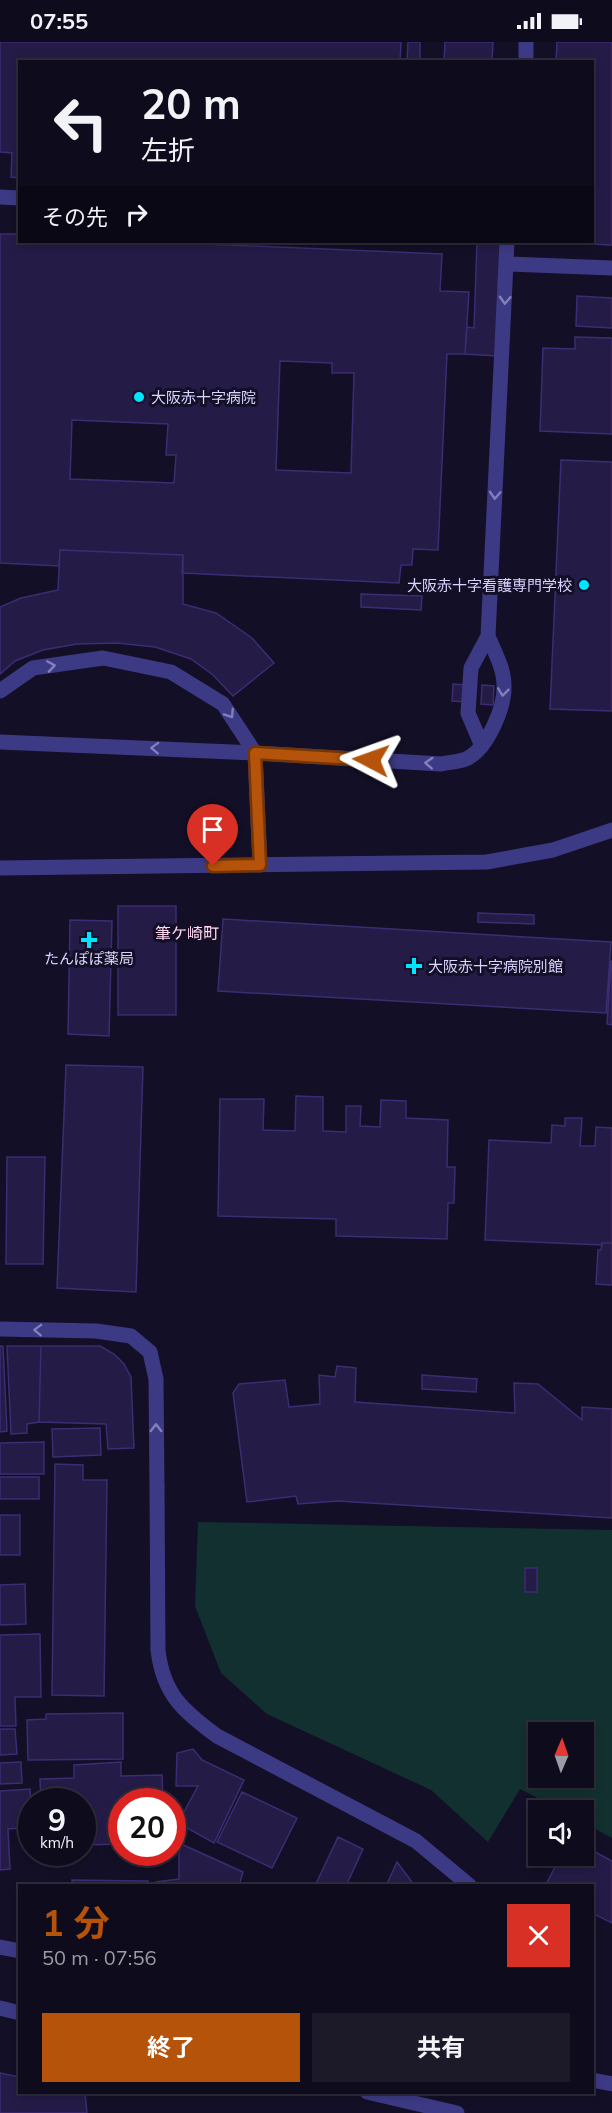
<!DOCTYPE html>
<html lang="ja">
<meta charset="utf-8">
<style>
:root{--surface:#0e0b1c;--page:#1c1929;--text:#f1f3f6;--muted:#9b9ba3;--line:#2e2b3b;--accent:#b45309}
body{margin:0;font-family:Mulish,"Noto Sans JP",sans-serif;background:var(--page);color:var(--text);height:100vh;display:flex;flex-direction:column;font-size:22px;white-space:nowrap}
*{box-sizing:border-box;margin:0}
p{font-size:20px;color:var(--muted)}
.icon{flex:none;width:33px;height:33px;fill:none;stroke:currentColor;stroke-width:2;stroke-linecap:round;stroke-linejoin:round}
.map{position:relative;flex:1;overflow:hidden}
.drawer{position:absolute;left:18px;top:1842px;width:576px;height:210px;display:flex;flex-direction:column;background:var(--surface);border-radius:0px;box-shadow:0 3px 9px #0003,0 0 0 2px var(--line)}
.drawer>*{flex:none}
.guide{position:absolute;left:18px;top:18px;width:576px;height:183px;border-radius:0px;box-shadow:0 3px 9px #0003,0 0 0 2px var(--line);background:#0e0b1c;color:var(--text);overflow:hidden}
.needle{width:39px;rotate:2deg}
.fabs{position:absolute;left:528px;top:1680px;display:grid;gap:12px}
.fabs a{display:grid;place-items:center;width:66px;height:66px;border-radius:0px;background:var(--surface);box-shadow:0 3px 9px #0003,0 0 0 2px var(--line);font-size:30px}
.speed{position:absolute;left:18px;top:1746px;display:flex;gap:12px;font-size:30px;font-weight:700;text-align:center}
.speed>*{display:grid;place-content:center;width:78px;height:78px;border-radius:50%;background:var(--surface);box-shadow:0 3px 9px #0003,0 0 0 2px var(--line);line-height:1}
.speed small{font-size:15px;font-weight:400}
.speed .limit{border:9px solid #d22;background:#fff;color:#111}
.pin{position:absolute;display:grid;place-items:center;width:51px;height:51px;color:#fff;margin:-62px -26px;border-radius:50% 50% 50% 0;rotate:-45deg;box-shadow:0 0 6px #0007}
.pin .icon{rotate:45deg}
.me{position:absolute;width:66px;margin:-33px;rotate:274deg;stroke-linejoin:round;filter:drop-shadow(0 0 4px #0008)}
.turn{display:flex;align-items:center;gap:21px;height:126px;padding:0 24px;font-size:27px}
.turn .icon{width:78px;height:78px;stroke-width:2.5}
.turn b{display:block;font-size:42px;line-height:51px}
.then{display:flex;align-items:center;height:57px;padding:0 24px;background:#0003;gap:12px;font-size:22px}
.round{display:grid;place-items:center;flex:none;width:63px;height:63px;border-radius:0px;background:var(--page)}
.summary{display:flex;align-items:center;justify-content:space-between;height:102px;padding:0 24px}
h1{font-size:36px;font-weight:700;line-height:45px;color:var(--accent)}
.primary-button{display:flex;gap:12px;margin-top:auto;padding:12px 24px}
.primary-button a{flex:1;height:69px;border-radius:0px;background:var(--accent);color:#fff;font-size:24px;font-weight:700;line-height:69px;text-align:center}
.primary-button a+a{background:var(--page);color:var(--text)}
.status{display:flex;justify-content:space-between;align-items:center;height:42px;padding:0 30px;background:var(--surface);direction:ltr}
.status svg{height:16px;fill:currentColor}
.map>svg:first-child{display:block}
.green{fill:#12302f;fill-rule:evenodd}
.building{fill:#241b47;stroke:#3b2d73;stroke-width:1.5;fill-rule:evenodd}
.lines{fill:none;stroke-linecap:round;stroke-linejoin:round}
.service{stroke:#3d3a85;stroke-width:15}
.minor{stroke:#3d3a85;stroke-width:15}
.tertiary{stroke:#3d3a85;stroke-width:15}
.oneway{stroke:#837fbc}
.route-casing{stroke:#753606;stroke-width:15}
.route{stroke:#b45309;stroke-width:10}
.poi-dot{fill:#00e5ff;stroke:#130f26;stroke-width:2}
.labels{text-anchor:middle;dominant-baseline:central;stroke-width:6;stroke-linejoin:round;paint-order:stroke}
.poi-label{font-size:15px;fill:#d9d4ff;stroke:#130f26;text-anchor:start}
.neighbourhood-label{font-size:16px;fill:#ffd6f0;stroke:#130f26}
</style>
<div class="status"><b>07:55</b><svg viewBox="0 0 49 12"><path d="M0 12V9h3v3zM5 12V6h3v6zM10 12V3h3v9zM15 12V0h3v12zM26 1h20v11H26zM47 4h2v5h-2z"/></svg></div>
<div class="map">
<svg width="612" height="2071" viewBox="0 0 612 2071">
<rect width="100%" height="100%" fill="#130f26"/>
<!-- green -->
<path class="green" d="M198 1480 612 1488V1796L584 1781V1768H561L520 1747 488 1800 431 1748 267 1672 221 1631 195 1564ZM538 1690H584V1736H538Z"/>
<!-- building -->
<path class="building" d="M0 0H401L400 20H20V136L11 135 12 111 0 110Z
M408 0H420V20H407Z
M445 0H493L492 20H444Z
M557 0H612V203L546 200H592V20H556Z
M0 192H20V200H158L442 212 440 249 469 250 465 312H447L438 508 413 507 412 523H401L399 541 182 531 183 513 60 508 59 524 0 521ZM280 319 332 321V331H354L351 431 276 428ZM72 378 168 382 166 413H176L174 441 70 437Z
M477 200H501L498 314 465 312 467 285 474 286Z
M577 254 612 256V286L576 284Z
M575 295 612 296V392L540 389 543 306 575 307Z
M561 418 612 420V669L550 667Z
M60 508 183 513V562L216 571 252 596 274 621 233 654 213 633 191 617 155 605 117 601 77 602 43 608 15 619 0 632V565L21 556 58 548Z
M361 552 422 554 421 568 361 565Z
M453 642 465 643V660L452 659Z
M482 643 494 644 493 663 481 662Z
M118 864H176V973H118Z
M478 871 534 873V882L478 880Z
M223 877 611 900 606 971 218 949Z
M70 878 112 879 109 994 68 992Z
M611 919H612V983L607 982Z
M66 1023 143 1025 136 1250 57 1246Z
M296 1054 323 1055V1089L346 1090V1064H361L360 1084 380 1085 381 1058 406 1059V1076L448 1078 447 1125H455L454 1161H448L447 1197 336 1194V1177L218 1174 220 1057H264L263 1088 295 1089Z
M565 1076H582L580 1104H595L596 1085 612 1086V1201H602V1203L485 1198 489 1098 551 1101 552 1083 565 1084Z
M7 1115H45L43 1222H6Z
M602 1201H612V1243L596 1242 598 1208H601Z
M0 1304H3L7 1389 0 1390Z
M7 1304H41L39 1380 27 1382V1391L11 1392Z
M41 1304H100L114 1312 124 1322 131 1335 134 1406 108 1407 106 1382 39 1380Z
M337 1324 356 1326 355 1360 515 1371 514 1341 538 1342 582 1378V1365L612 1367V1476L338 1459 298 1462 296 1454 247 1460 233 1351 239 1342 285 1338 289 1365 320 1362 319 1333 335 1335Z
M422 1333 477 1337 476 1350 422 1347Z
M100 1386 101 1413 53 1415 52 1387Z
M44 1400V1432H0V1401Z
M55 1422 83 1423V1438H107L104 1654 52 1653Z
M0 1435H39V1457H0Z
M0 1473H20V1513H0Z
M525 1526H537V1550H525Z
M25 1542 26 1582 0 1583V1543Z
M40 1592 41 1655H15L16 1684H0V1593Z
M123 1671V1717L28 1718 27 1678 46 1677V1672Z
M0 1687H15L17 1712 0 1713Z
M193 1707 202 1718 244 1738 214 1801 178 1781 198 1744H176L177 1711Z
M21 1720 22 1741 0 1742V1721Z
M121 1720V1734L162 1733 163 1760H122V1802L82 1803V1760H41L40 1737 74 1736V1723Z
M30 1747 32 1785 8 1787 10 1827 0 1828V1749Z
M242 1750 297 1776 272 1826 217 1800Z
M338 1795 363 1807 346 1844H315Z
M179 1801 243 1830 239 1844H156V1840L179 1837Z
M584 1804 612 1819V1881L592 1871V1844H545L561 1814H584Z
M397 1820 415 1844H386Z
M72 1838 148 1839V1844H73Z
M0 2031 20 2035V2050H85L87 2071H0Z"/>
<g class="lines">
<!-- service -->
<path class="service" d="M526 20V0
M0 155 20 156
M507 222 612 226
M0 649 33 626 103 616 171 630 223 662 255 711 260 823
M0 700 255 711 441 722C449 720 461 720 468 716 488 705 505 665 504 643 504 626 494 609 488 594
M482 704 468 671 471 626 488 594 507 200"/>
<!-- minor -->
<path class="minor" d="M0 1287 96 1289 131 1294 150 1310 156 1337 157 1445"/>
<!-- tertiary -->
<path class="tertiary" d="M0 826 487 820 553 808 612 788
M157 1445 158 1608C163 1652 183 1669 217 1694L416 1799 470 1844
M0 1905 20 1909
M0 1966 20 1971
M592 2038 612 2042
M367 2050 457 2071"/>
</g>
<!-- one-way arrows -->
<defs><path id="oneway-chevron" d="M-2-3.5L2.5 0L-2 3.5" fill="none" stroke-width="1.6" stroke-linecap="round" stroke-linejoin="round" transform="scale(1.5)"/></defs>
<g class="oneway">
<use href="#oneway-chevron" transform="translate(505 258) rotate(93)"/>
<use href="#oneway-chevron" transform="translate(495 453) rotate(93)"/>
<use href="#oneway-chevron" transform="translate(51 624) rotate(-9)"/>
<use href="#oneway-chevron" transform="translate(503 650) rotate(97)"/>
<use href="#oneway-chevron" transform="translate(230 672) rotate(57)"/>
<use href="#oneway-chevron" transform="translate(155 706) rotate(-178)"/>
<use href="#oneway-chevron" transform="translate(429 721) rotate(-177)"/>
<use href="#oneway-chevron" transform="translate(38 1288) rotate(-178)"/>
<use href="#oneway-chevron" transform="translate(156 1386) rotate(-90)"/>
</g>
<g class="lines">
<!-- route casing -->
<g class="route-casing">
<path id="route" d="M213 824 260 823 255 711 371 718"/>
</g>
<!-- route -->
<use href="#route" class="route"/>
</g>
<!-- markers -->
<g class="poi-dot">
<circle cx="139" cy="355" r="6"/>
<circle cx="584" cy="543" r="6"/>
<path d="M86 889h6v6h6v6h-6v6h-6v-6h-6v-6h6z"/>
<path d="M411 915h6v6h6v6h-6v6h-6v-6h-6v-6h6z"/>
</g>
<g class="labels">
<!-- poi labels -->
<g class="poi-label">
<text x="151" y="355">大阪赤十字病院</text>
<text x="572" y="543" text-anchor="end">大阪赤十字看護専門学校</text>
<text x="89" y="916" text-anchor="middle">たんぽぽ薬局</text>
<text x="428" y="924">大阪赤十字病院別館</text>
</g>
<!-- neighbourhood labels -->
<g class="neighbourhood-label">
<text x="187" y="891">筆ケ崎町</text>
</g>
</g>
</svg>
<div class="fabs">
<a><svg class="needle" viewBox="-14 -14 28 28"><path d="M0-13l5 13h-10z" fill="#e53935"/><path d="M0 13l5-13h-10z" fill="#9b9ba3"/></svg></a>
<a><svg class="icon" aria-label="sound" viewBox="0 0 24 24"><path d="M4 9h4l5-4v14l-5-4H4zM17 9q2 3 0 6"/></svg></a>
</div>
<div class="speed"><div>9<small>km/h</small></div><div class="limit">20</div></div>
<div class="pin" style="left:213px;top:824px;background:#d93025"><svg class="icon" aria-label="arrive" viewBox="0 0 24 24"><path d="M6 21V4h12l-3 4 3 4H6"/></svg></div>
<svg class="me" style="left:371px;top:718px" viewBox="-20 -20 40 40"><path d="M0-17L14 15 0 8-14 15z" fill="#b45309" stroke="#fff" stroke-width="4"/></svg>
<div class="guide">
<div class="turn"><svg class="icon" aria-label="left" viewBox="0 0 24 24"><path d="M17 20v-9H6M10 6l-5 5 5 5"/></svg><div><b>20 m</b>左折</div></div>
<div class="then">その先<svg class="icon" aria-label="right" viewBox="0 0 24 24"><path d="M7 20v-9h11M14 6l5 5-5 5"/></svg></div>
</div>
<section class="drawer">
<div class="summary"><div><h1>1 分</h1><p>50 m · 07:56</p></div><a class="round" style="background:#d93025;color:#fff"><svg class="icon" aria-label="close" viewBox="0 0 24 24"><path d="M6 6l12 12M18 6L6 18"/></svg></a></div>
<div class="primary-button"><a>終了</a><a>共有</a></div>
</section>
</div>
